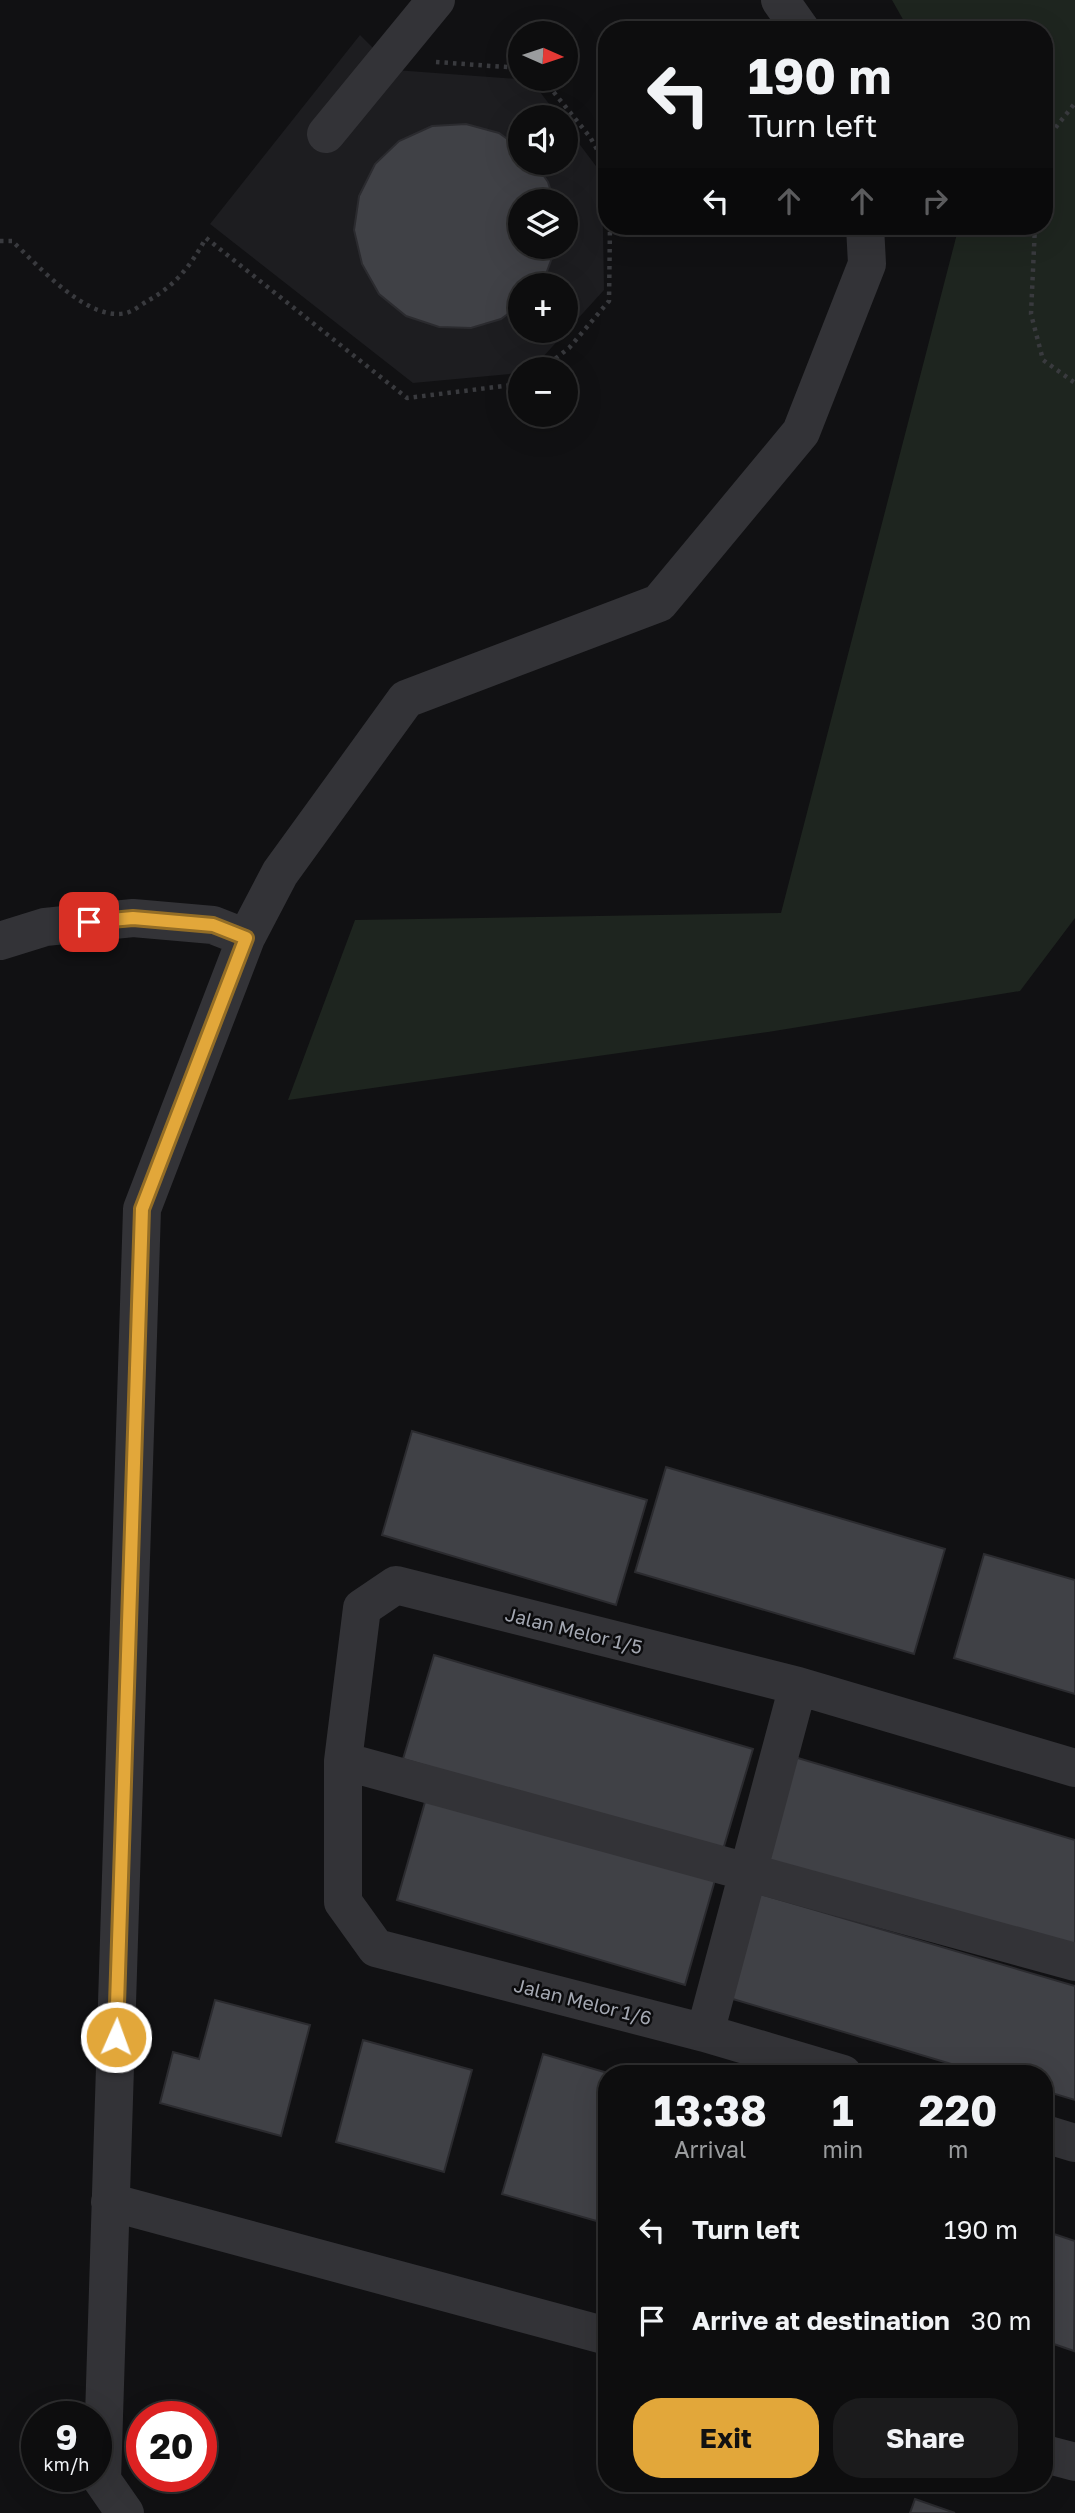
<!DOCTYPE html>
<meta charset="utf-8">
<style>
:root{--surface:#0d0d0e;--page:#1b1b1c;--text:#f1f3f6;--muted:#9a9c9e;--line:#2d2d2e;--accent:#e2a73a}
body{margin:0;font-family:"Golos Text",sans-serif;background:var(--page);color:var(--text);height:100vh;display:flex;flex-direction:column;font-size:26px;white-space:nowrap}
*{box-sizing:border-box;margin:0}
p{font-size:23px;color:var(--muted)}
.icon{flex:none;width:38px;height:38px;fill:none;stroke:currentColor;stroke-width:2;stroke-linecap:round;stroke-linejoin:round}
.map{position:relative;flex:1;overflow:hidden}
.side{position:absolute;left:598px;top:2065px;width:455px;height:427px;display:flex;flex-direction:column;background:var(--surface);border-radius:28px;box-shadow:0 7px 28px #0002,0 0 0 2px var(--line)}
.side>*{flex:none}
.banner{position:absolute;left:598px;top:21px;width:455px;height:214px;border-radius:28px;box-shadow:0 7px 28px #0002,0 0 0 2px var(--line);background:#0d0d0e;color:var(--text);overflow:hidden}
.needle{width:46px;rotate:93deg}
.buttons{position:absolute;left:508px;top:21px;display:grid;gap:14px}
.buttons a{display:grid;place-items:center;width:70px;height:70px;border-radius:50%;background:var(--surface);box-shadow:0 7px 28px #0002,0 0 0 2px var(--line);font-size:35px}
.speed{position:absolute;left:21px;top:2401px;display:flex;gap:14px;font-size:35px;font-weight:700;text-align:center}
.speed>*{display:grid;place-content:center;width:91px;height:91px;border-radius:50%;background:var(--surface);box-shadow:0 7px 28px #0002,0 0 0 2px var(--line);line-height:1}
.speed small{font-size:18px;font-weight:400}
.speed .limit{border:10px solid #d22;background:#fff;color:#111}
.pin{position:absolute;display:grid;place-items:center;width:60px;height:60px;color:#fff;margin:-30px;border-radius:14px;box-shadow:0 4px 10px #0006}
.me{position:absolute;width:77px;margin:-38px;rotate:2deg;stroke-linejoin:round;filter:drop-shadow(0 0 5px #0008)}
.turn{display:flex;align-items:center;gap:24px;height:147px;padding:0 35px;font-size:32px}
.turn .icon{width:91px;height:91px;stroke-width:2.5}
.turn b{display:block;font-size:49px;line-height:60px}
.lanes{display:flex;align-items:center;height:66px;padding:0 35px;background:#0003;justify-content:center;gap:35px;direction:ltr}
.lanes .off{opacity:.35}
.eta{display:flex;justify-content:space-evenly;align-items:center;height:119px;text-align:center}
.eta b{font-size:42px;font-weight:700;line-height:49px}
.primary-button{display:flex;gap:14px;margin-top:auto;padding:14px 35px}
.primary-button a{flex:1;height:80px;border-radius:28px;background:var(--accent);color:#111;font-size:28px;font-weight:700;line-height:80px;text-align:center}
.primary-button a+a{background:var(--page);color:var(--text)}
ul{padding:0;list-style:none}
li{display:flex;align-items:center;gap:21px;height:91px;padding:0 35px}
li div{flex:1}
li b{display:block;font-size:26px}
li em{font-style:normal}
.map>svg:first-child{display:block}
.built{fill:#1d1d20;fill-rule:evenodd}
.green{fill:#1e251f}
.building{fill:#404146;stroke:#2b2b2f;stroke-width:2}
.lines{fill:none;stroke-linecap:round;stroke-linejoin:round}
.path{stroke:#393a3e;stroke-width:4.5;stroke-dasharray:3.5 5;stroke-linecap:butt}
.minor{stroke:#333337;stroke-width:38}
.route-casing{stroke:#936d26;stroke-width:18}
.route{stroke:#e2a73a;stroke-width:12}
.labels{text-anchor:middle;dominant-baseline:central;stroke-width:5;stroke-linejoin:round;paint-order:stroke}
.street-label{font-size:19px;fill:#a4a8b2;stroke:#0c0c0e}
</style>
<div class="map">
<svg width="1075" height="2513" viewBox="0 0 1075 2513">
<rect width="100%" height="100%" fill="#111113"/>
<!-- built -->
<path class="built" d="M360 35 395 70 531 80 559 117H520V163H565V125L602 174 604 290 532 369H520V373L413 383 210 224ZM520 201H565V247H520ZM520 285H565V331H520Z"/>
<!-- green -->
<path class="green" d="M892 0H1075V918L1020 991 768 1032 288 1100 355 920 781 913 959 226H1045V30H909Z"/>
<!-- building -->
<path class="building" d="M466 124 499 133 520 148V163H535L548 182 554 201H520V247H556L546 274 538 285H520V305L501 319 471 328 439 327 406 316 379 294 362 264 354 230 359 196 375 164 399 141 432 126Z
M412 1431 647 1500 616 1605 382 1535Z
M666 1467 945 1549 914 1654 635 1572Z
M984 1554 1075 1580V1694L954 1658Z
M434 1655 753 1749 722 1853 403 1759Z
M791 1756 1075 1840V1953L761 1861Z
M427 1795 715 1880 685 1985 397 1900Z
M757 1893 1075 1986V2100L1045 2091V2074H985L726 1997Z
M215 2000 310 2025 281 2136 160 2103 173 2052 199 2059Z
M363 2040 472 2070 444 2172 336 2142Z
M543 2054 611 2074H607V2197L600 2222 502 2194Z
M1045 2231 1075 2241 1074 2351 1045 2341Z
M915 2499 955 2513H910Z"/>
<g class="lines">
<!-- path -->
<path class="path" d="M436 62 520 68
M543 79 590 137 607 167
M1045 141 1075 103
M1035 226 1031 314 1043 360 1075 383
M0 241H12C38 265 87 322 126 313 134 311 142 304 149 300 176 285 191 265 206 238L407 398 520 384
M542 369 569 348 609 301 610 226"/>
<!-- minor -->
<path class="minor" d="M780 0 801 30
M326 134 436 0
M0 941 45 927 133 918 213 925 246 938
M343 1761 1075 1962
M705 2033 798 1686
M843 2074 705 2033 376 1948 343 1902V1761L362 1608 396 1585 798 1686 1075 1768
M1045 2134 1075 2143
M110 2202 607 2336
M1045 2454 1075 2462
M125 2513 102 2480 142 1209 246 938 280 873 406 699 659 603 801 432 867 264 865 226"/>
</g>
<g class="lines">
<!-- route casing -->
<g class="route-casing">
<path id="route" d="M89 922 133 918 213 925 246 938 142 1209 116 2037"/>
</g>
<!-- route -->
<use href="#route" class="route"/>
</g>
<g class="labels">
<!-- street labels -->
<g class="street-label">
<text transform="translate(574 1630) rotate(14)">Jalan Melor 1/5</text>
<text transform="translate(583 2001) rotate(14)">Jalan Melor 1/6</text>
</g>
</g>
</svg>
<div class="buttons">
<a><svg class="needle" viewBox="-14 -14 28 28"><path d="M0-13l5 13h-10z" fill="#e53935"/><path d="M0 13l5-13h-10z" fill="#9a9c9e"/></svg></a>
<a><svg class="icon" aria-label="sound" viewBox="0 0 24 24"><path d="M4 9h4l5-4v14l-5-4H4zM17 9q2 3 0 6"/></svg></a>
<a><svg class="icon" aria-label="layers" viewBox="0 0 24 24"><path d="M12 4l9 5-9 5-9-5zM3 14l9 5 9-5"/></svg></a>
<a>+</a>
<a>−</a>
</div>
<div class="speed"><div>9<small>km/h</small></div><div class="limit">20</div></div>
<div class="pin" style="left:89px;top:922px;background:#d93025"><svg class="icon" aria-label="arrive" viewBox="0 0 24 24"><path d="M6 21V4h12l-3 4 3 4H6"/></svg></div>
<svg class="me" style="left:116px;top:2037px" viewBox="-20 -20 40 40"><circle r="17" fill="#e2a73a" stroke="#fff" stroke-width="3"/><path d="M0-11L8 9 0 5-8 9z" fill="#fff"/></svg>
<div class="banner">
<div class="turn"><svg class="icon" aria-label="left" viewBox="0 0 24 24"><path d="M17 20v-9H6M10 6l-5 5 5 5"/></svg><div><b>190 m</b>Turn left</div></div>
<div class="lanes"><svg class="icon" aria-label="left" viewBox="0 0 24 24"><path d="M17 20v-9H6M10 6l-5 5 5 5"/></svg><svg class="icon off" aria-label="ahead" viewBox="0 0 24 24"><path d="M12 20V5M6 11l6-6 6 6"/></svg><svg class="icon off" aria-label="ahead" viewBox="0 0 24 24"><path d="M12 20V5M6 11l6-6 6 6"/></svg><svg class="icon off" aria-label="right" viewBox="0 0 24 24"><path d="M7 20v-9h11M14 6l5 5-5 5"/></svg></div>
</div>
<section class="side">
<div class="eta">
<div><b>13:38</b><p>Arrival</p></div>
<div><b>1</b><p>min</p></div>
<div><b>220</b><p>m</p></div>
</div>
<ul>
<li><svg class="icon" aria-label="left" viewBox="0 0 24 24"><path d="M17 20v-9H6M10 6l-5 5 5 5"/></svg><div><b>Turn left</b></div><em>190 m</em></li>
<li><svg class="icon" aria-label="arrive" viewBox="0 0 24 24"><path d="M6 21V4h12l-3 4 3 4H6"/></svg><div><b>Arrive at destination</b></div><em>30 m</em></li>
</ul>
<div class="primary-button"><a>Exit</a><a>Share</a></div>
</section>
</div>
